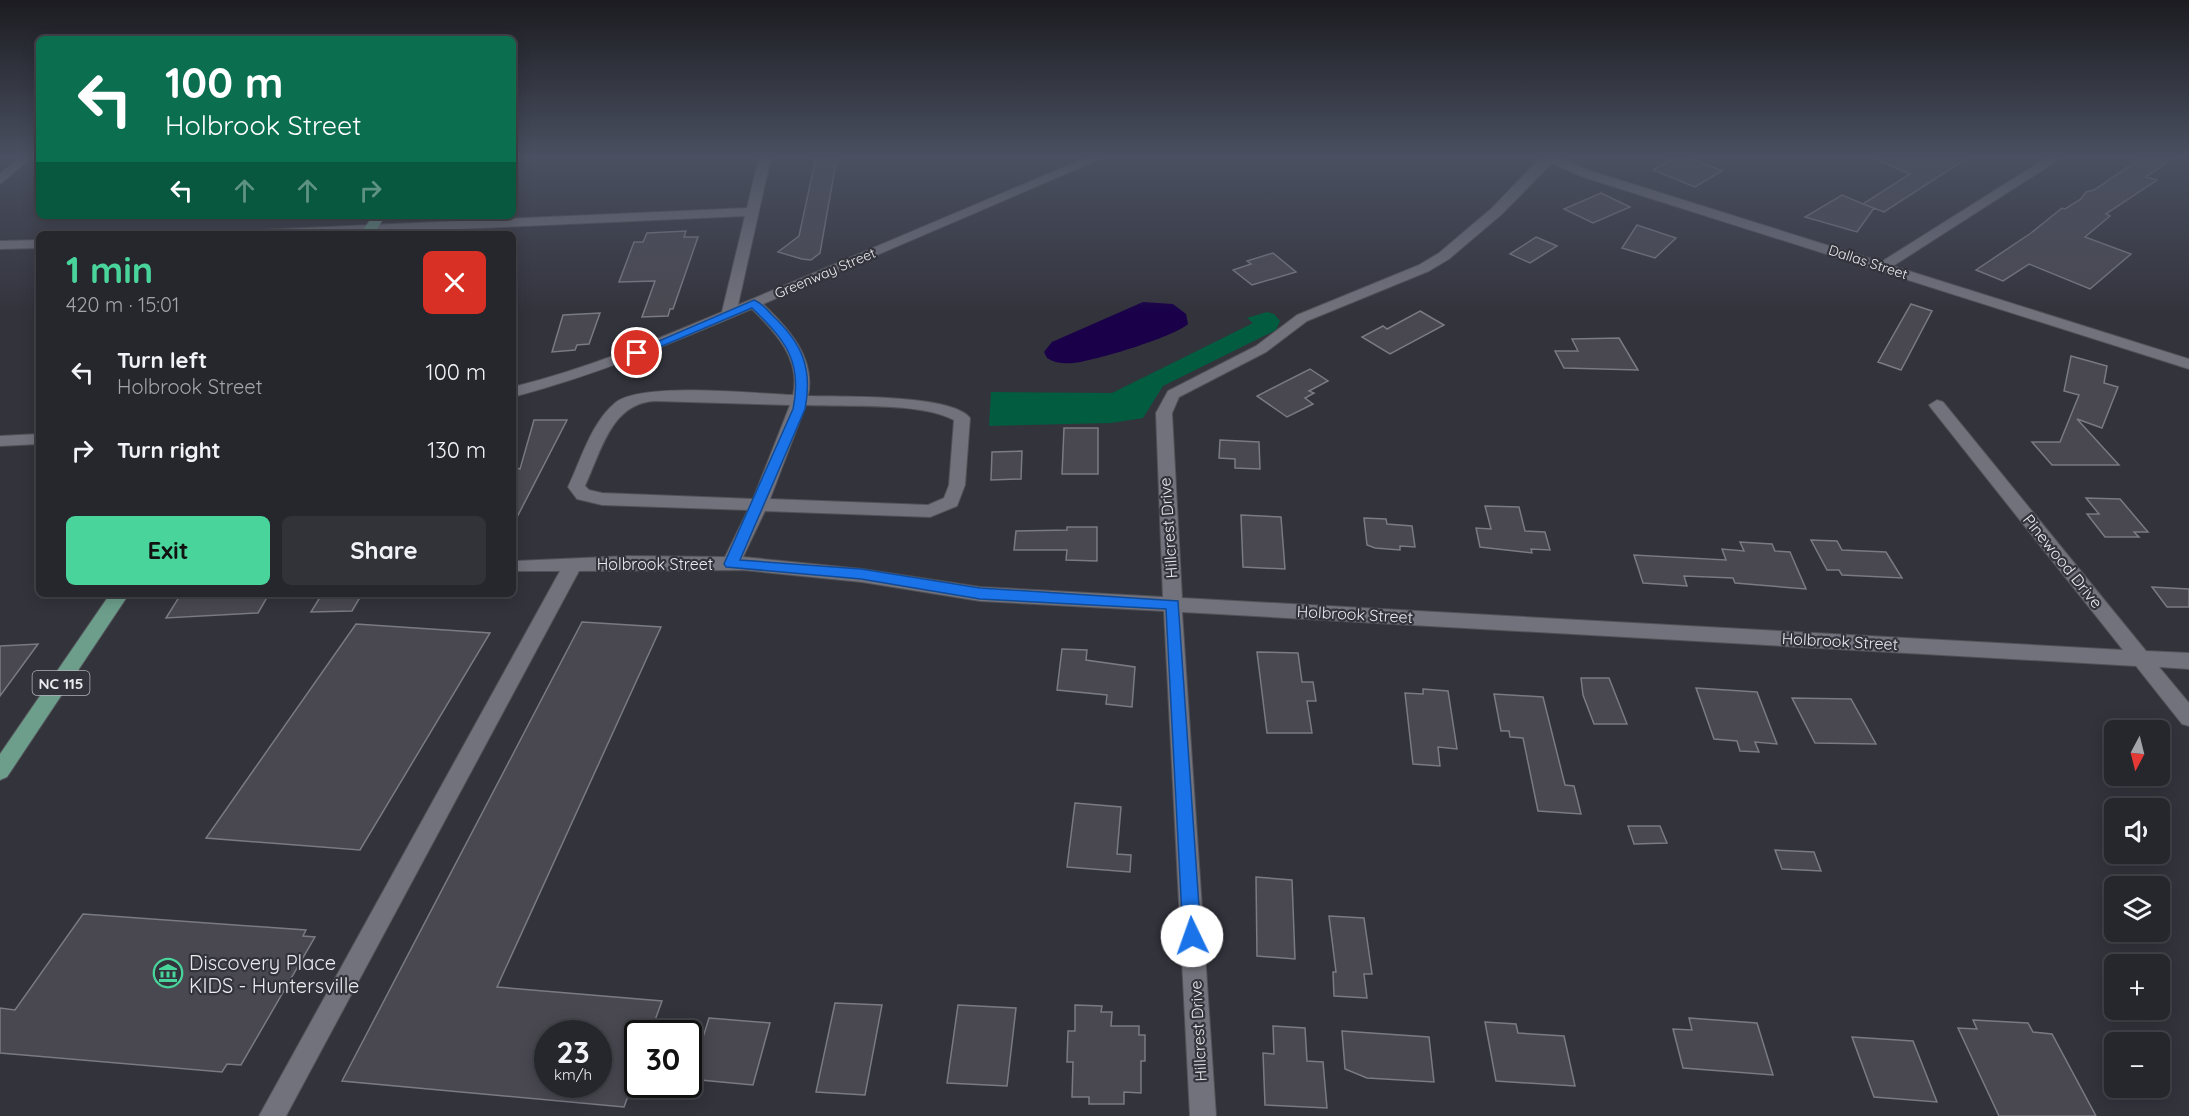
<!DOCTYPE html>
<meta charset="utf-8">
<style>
:root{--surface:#26262d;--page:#323239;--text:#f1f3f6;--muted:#a4a5aa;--line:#424349;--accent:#49d49c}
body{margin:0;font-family:Quicksand,sans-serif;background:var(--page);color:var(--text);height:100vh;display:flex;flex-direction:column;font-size:22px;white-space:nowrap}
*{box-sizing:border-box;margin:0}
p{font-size:20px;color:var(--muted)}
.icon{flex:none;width:33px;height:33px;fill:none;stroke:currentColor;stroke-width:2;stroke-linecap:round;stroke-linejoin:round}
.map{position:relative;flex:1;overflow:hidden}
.sheet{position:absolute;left:36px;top:231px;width:480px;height:366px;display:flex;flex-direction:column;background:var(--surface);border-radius:9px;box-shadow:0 3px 15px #0003,0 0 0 2px var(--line)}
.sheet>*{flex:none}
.guide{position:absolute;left:36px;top:36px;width:480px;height:183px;border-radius:9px;box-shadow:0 3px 15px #0003,0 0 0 2px var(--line);background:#0b6e4f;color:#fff;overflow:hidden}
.needle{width:39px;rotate:187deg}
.tools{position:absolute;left:2104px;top:720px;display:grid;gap:12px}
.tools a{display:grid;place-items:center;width:66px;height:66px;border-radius:9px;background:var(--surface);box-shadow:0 3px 15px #0003,0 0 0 2px var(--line);font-size:30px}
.speed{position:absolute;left:534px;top:1020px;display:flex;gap:12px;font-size:30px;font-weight:700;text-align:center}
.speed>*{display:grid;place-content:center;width:78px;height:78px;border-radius:50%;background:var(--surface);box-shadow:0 3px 15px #0003,0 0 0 2px var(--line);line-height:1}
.speed small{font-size:15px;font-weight:400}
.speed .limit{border:3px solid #111;border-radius:9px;background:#fff;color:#111}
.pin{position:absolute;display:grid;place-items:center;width:51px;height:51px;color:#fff;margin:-26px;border:3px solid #fff;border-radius:50%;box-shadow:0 2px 6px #0007}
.me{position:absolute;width:66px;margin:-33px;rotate:357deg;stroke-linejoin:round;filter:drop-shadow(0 0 4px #0008)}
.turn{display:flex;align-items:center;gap:21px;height:126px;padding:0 30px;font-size:27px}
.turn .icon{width:78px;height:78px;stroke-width:2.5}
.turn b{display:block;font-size:42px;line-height:51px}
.lanes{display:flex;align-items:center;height:57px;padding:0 30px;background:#0003;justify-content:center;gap:30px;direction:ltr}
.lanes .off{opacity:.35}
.round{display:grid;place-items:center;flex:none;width:63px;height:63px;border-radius:9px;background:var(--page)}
.head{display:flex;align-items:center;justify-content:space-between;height:102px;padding:0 30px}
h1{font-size:36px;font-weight:800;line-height:45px;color:var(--accent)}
.cta{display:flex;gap:12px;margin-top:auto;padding:12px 30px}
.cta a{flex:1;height:69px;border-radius:9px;background:var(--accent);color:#111;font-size:24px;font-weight:800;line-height:69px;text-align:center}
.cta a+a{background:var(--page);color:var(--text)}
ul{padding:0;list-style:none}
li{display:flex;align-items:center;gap:18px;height:78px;padding:0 30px}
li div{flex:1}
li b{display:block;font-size:22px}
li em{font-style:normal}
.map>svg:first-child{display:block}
.green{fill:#025c3f}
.water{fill:#190049}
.building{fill:#494851;stroke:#7a7a84;stroke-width:1.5;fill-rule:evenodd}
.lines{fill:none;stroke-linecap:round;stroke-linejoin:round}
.street-casing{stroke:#515157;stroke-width:2}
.secondary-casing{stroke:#515157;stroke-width:2}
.primary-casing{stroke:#515157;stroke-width:2}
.street{fill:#72727c;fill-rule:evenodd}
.secondary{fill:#72727c;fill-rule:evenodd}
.primary{fill:#6c9e8b;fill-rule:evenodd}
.route{fill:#1a73e8;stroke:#114b97;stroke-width:1.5}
.labels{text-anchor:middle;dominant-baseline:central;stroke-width:4.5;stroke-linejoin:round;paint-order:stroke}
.far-street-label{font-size:14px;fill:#eaeaef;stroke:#33333c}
.shield{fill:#33333c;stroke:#b3b3b9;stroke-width:1.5}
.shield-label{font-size:15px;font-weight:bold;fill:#eaeaef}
.street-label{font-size:16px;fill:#eaeaef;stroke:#33333c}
.near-poi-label{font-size:20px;fill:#eaeaef;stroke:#33333c;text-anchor:start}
</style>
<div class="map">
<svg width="2189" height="1116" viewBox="0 0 2189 1116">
<rect width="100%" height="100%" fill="#33333c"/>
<!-- green -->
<path class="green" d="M1267 312 1274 314 1280 321 1276 330 1163 386 1143 418 1111 423 989 426 991 392 1112 393 1253 323 1247 318Z"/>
<!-- water -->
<path class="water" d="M1143 302 1173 304 1186 314 1188 324C1174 337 1094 361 1073 363 1063 364 1055 363 1047 358L1044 352 1052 342Z"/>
<!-- building -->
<path class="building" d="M816 157H837L820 253 811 260 802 259 778 252 799 236Z
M1676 157H1687L1722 171 1695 187 1653 170Z
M1870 157H1969L1884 212 1863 204 1874 208 1857 232 1805 217 1842 195 1863 204 1910 174Z
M2143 157H2175L2146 177 2157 180 2106 214 2110 216 2085 237 2131 254 2090 289 2029 264 2003 281 1976 270 2031 233 2062 208 2065 209 2081 199 2086 192 2094 190Z
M1601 193 1630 207 1593 223 1564 209Z
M1637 225 1676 238 1655 258 1622 248Z
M686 231 684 237H698L673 309H670L668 316 642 317 655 281 619 282 634 242H643L647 233Z
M1536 237 1557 246 1530 263 1510 254Z
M1273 253 1296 272 1252 285 1233 270 1251 264 1247 261Z
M1911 304 1932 311 1901 370 1878 362Z
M1420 311 1444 325 1390 354 1362 337 1383 326 1387 329Z
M600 313 589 344 577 345 575 350 552 352 563 315Z
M1619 338 1638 370 1564 368 1555 351H1578L1572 339Z
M2071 356 2107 366 2104 383 2118 387 2102 428 2077 419 2119 465H2052L2032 442H2060L2079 395 2064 391Z
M1310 369 1328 381 1309 391 1314 393 1305 398 1313 404 1287 417 1257 396Z
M534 420H567L513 525V467L520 469Z
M1064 428H1098V474H1062Z
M1220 440 1259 442 1260 469 1235 468V459L1219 458Z
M1022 451 1021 479 991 480 992 452Z
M2086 498 2120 499 2148 532H2134L2139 537H2105L2087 514H2099Z
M1485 506 1519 507 1525 531 1545 532 1550 550 1531 549 1532 553 1480 547 1476 528 1491 529Z
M1241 515 1281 517 1285 569 1243 567Z
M1364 518 1386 519 1387 524 1412 526 1415 547 1400 546V550L1375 548 1367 545Z
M1067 527H1097V561L1066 560 1067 550H1014L1016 531 1067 530Z
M1811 540 1837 541 1842 550 1886 552 1902 578 1842 575 1839 570H1827Z
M1740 542 1772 544 1775 551 1790 552 1806 589 1735 583 1733 578 1684 576 1687 586 1643 583 1634 555 1726 560 1722 549 1744 551Z
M2152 587 2189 589V607H2167Z
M181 594H269L258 613 166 618Z
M322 594H362L352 611 311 612Z
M582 622 661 627 497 987 662 1001 650 1034H638V1069L624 1107 342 1081ZM548 1034H598V1084H548Z
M356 624 490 633 360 850 206 838Z
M38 644 0 696V646Z
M1062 649 1087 650 1086 660 1135 667 1132 707 1106 704 1107 695 1057 690Z
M1257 652 1298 653 1302 682H1313L1316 701H1307L1312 733H1267Z
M1581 678H1609L1627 724H1594L1583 695Z
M1696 688 1757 692 1777 744 1755 742 1759 752 1740 751 1737 741 1714 739Z
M1423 689 1448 691 1457 749 1438 747 1440 766 1413 764 1405 693 1423 694Z
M1494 694 1543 697 1565 785 1574 786 1581 814 1538 811 1523 738 1510 737 1509 731H1501Z
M1792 698 1851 699 1876 744 1815 743Z
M1075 803 1121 807 1117 854 1131 855 1130 872 1067 867Z
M1628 826H1660L1667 843 1634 844Z
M1775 850 1814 852 1821 871 1782 869Z
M1256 877 1292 880 1295 959 1257 956Z
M83 914 306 930 303 936 315 937 241 1065 227 1064 222 1072 0 1053V1008L15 1010Z
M1329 916 1364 918 1372 974H1364L1367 998 1334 996 1333 972H1336Z
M835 1003 882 1005 865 1095 816 1092Z
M958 1005 1016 1008 1007 1086 947 1083Z
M1075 1005 1102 1006 1101 1012H1112L1111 1026H1139V1035H1145V1061H1141V1093L1124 1092V1104H1089V1097H1072L1073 1062H1067L1068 1031H1075Z
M709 1018 770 1023 753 1085 690 1079Z
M1689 1018 1757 1023 1773 1075 1683 1068 1673 1029 1692 1030Z
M1973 1020 2028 1023 2033 1032 2052 1034 2096 1116H1999L1958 1028 1977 1029Z
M1485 1022 1516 1024 1518 1033 1564 1036 1575 1086 1496 1081Z
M1273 1026 1305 1028 1307 1061 1323 1062 1327 1108 1265 1105 1263 1053 1274 1054Z
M1342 1031 1429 1037 1434 1082 1367 1078 1345 1069Z
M1852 1037 1913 1041 1937 1102 1874 1097Z"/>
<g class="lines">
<!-- street casing -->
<g class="street-casing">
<path id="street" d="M759 157H771L738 305 1088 157H1105L763 304C789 329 816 358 808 396 840 397 952 394 970 418L965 485 957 506 930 517 765 511 743 557 862 569 980 587 1163 597 1156 413 1168 391 1256 346 1297 315 1419 265 1439 253 1492 208 1541 157H1558L1591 171 1881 262 2048 157H2063L1893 266 2189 359V369L1583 177 1552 163 1502 214 1449 259 1429 271 1307 321 1266 352 1179 397 1172 413 1182 598 2123 650 1931 408 1929 405 1937 400 1943 402 2146 651 2189 653V669L2159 667 2189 703V726L2182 724 2136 666 1182 612 1216 1116H1190L1164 611 980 601 862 582 743 570 579 571 286 1116H259L560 571H516L513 566 516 561 628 556 725 557 748 510 602 505 577 499 568 487C581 460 591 423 615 403 641 381 756 394 793 395 801 359 776 333 752 309 672 343 597 375 513 397V387C586 369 653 341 722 312L745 216 347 234H252L259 230 747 208ZM655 401 790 405 753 499 602 493 589 490 585 486C601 452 611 403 655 401ZM806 405C846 407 920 402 954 420L949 485 944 498 928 505 770 499Z
M39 240V248L0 249V241Z
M39 434V444L0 446V436Z"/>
</g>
<!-- secondary casing -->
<g class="secondary-casing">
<path id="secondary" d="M19 157H33L0 184V174Z"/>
</g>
<!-- primary casing -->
<g class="primary-casing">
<path id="primary" d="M373 216H385L374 234H360Z
M110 594H129L7 777 0 780V754Z"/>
</g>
<!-- street -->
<use href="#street" class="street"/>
<!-- secondary -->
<use href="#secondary" class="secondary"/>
<!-- primary -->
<use href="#primary" class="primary"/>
</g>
<!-- sky -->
<linearGradient id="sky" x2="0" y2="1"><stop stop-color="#1c1c21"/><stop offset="0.5" stop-color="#4a5061"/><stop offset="1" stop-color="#4a5061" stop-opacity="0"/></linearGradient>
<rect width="2189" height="314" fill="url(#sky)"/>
<!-- route -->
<path class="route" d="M754 300C761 303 767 309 772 315 802 343 813 368 805 409L740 560 861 569 980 588 1178 601 1201 936 1199 942 1192 945 1186 942 1183 936 1166 609 980 599 861 579 726 567 724 564 793 409C803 361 785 340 752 308L641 355 631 353Z"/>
<!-- icons -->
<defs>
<g id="museum-ring" transform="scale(1.5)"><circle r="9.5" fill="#33333c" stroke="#49d49c" stroke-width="1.5"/><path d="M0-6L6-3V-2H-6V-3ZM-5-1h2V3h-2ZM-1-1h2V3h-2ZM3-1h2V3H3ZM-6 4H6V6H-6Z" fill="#49d49c"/></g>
</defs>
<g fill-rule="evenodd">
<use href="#museum-ring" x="168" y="973"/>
</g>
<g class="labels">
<!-- far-street labels -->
<g class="far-street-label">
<text transform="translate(1868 262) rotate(18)">Dallas Street</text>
<text transform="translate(825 273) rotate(-23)">Greenway Street</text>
</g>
<!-- shield labels -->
<rect class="shield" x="32.5" y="671" width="57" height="24" rx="4.5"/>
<g class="shield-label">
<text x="61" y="683">NC 115</text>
</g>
<!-- street labels -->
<g class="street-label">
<text transform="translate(1168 528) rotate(-94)">Hillcrest Drive</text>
<text transform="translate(2063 561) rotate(51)">Pinewood Drive</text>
<text x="655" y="564">Holbrook Street</text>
<text transform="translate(1355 614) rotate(3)">Holbrook Street</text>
<text transform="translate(1840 641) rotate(3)">Holbrook Street</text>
<text transform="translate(1198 1031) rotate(-93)">Hillcrest Drive</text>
</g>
<!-- near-poi labels -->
<g class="near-poi-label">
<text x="189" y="962">Discovery Place<tspan x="189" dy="23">KIDS - Huntersville</tspan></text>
</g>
</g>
</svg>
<div class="tools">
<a><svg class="needle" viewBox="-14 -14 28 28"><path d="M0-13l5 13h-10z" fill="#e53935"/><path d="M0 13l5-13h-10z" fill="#a4a5aa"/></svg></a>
<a><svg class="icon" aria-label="sound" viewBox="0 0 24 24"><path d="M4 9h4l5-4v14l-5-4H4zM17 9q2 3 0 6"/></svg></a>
<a><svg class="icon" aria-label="layers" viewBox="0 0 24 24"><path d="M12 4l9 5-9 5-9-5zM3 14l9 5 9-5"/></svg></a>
<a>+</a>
<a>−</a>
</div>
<div class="speed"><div>23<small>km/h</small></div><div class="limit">30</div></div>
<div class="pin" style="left:637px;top:353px;background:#d93025"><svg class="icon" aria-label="arrive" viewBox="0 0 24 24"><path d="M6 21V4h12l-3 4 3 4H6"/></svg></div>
<svg class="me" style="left:1192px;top:936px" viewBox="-20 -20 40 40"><circle r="19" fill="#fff"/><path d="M0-13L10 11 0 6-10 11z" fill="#1a73e8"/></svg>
<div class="guide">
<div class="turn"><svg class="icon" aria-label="left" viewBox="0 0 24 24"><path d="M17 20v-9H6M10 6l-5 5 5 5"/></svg><div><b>100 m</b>Holbrook Street</div></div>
<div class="lanes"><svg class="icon" aria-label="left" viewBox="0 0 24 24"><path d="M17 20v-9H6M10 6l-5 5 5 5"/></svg><svg class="icon off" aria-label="ahead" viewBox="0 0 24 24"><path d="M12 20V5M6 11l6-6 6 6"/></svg><svg class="icon off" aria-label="ahead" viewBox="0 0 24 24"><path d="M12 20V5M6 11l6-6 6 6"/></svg><svg class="icon off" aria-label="right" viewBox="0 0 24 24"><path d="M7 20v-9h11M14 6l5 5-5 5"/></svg></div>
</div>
<section class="sheet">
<div class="head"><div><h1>1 min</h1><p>420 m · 15:01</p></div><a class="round" style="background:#d93025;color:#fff"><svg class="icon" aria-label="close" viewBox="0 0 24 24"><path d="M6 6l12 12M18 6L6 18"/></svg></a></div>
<ul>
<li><svg class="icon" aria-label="left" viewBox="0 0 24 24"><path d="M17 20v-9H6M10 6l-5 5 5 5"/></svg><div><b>Turn left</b><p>Holbrook Street</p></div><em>100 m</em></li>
<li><svg class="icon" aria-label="right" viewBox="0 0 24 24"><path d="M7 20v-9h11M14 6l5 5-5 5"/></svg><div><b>Turn right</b></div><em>130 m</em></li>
</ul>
<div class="cta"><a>Exit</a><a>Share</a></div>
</section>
</div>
